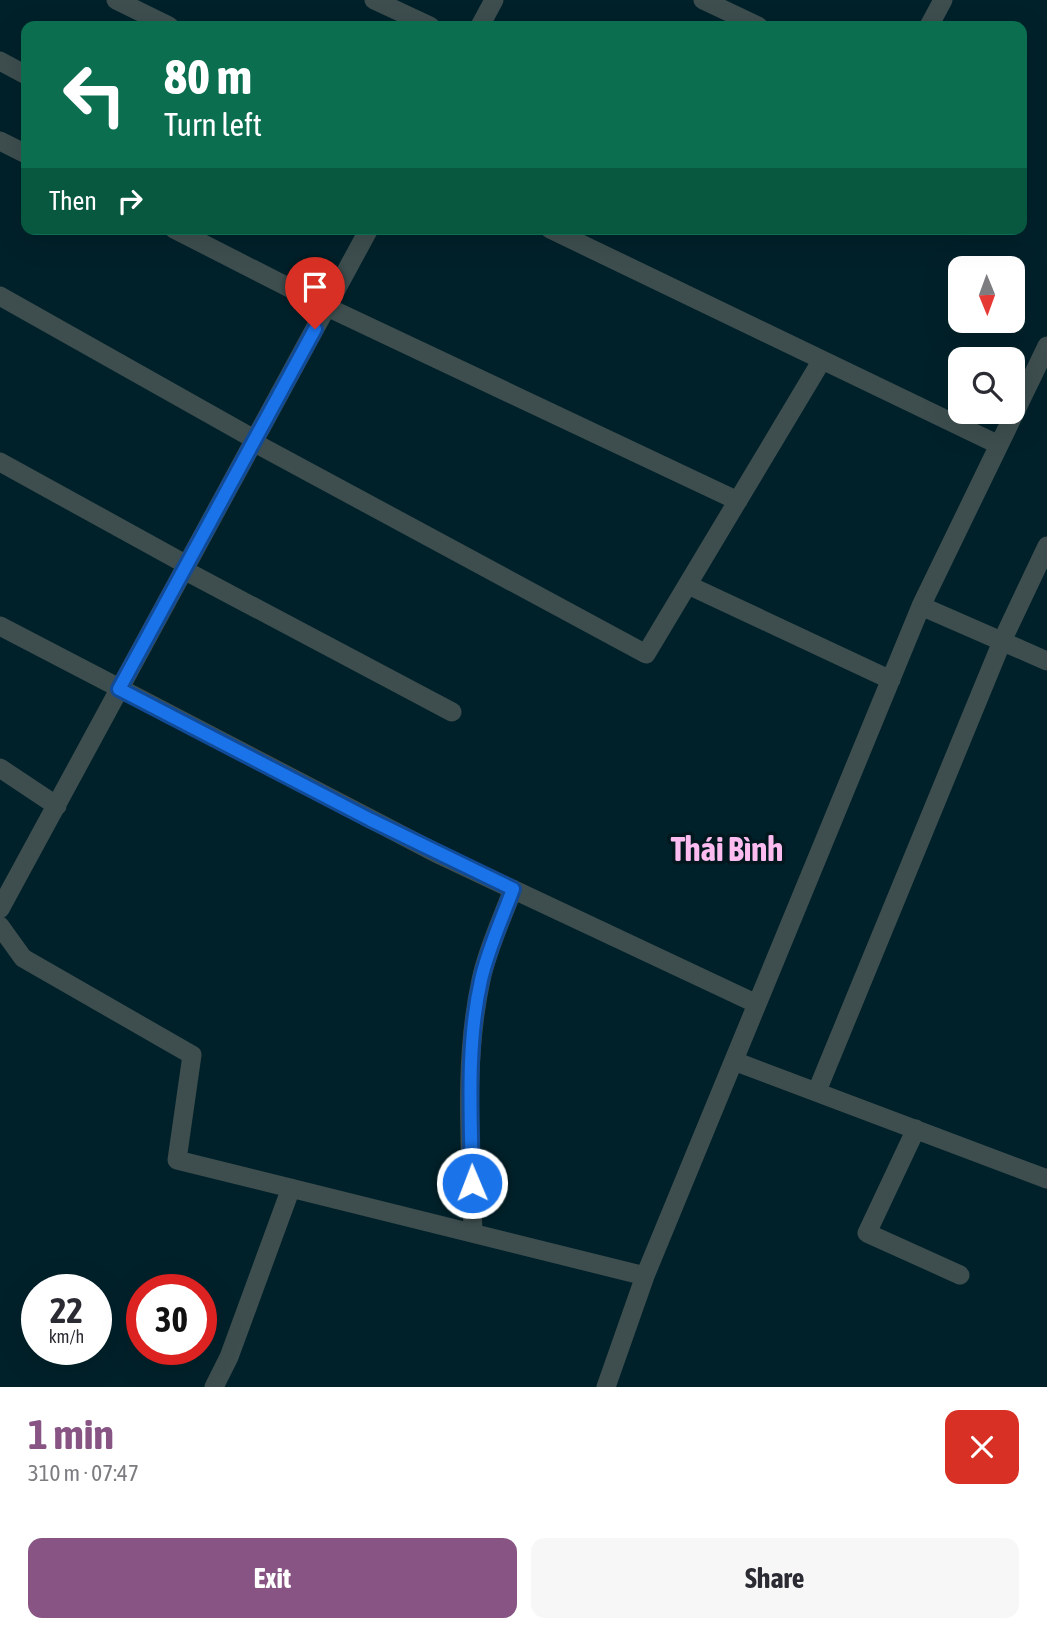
<!DOCTYPE html>
<meta charset="utf-8">
<style>
:root{--surface:#fff;--page:#f7f7f7;--text:#2b2b33;--muted:#7c7c81;--accent:#885484}
body{margin:0;font-family:"Asap Condensed",sans-serif;background:var(--page);color:var(--text);height:100vh;display:flex;flex-direction:column;font-size:26px;white-space:nowrap}
*{box-sizing:border-box;margin:0}
p{font-size:23px;color:var(--muted)}
.icon{flex:none;width:38px;height:38px;fill:none;stroke:currentColor;stroke-width:2;stroke-linecap:round;stroke-linejoin:round}
.map{position:relative;height:1387px;overflow:hidden}
.drawer{display:flex;flex-direction:column;background:var(--surface);flex:1}
.drawer>*{flex:none}
.banner{position:absolute;left:21px;top:21px;width:1006px;height:214px;border-radius:14px;box-shadow:0 7px 28px #0002;background:#0b6e4f;color:#fff;overflow:hidden}
.needle{width:46px;rotate:179deg}
.tools{position:absolute;left:948px;top:256px;display:grid;gap:14px}
.tools a{display:grid;place-items:center;width:77px;height:77px;border-radius:14px;background:var(--surface);box-shadow:0 7px 28px #0002;font-size:35px}
.speed{position:absolute;left:21px;top:1274px;display:flex;gap:14px;font-size:35px;font-weight:700;text-align:center}
.speed>*{display:grid;place-content:center;width:91px;height:91px;border-radius:50%;background:var(--surface);box-shadow:0 7px 28px #0002;line-height:1}
.speed small{font-size:18px;font-weight:400}
.speed .limit{border:10px solid #d22;background:#fff;color:#111}
.pin{position:absolute;display:grid;place-items:center;width:60px;height:60px;color:#fff;margin:-72px -30px;border-radius:50% 50% 50% 0;rotate:-45deg;box-shadow:0 0 7px #0007}
.pin .icon{rotate:45deg}
.me{position:absolute;width:77px;margin:-38px;rotate:359deg;stroke-linejoin:round;filter:drop-shadow(0 0 5px #0008)}
.turn{display:flex;align-items:center;gap:24px;height:147px;padding:0 28px;font-size:32px}
.turn .icon{width:91px;height:91px;stroke-width:2.5}
.turn b{display:block;font-size:49px;line-height:60px}
.then{display:flex;align-items:center;height:66px;padding:0 28px;background:#0003;gap:14px;font-size:26px}
.round{display:grid;place-items:center;flex:none;width:74px;height:74px;border-radius:14px;background:var(--page)}
.summary{display:flex;align-items:center;justify-content:space-between;height:119px;padding:0 28px}
h1{font-size:42px;font-weight:700;line-height:52px;color:var(--accent)}
.action{display:flex;gap:14px;margin-top:auto;padding:14px 28px}
.action a{flex:1;height:80px;border-radius:14px;background:var(--accent);color:#fff;font-size:28px;font-weight:700;line-height:80px;text-align:center}
.action a+a{background:var(--page);color:var(--text)}
.map>svg:first-child{display:block}
.lines{fill:none;stroke-linecap:round;stroke-linejoin:round}
.street{stroke:#3e4e4e;stroke-width:19}
.route-casing{stroke:#114b97;stroke-width:18}
.route{stroke:#1a73e8;stroke-width:12}
.labels{text-anchor:middle;dominant-baseline:central;stroke-width:7;stroke-linejoin:round;paint-order:stroke}
.town-label{font-size:33px;font-weight:bold;fill:#fcbcf0;stroke:#00171e}
</style>
<div class="map">
<svg width="1047" height="1387" viewBox="0 0 1047 1387">
<rect width="100%" height="100%" fill="#00212a"/>
<g class="lines">
<!-- street -->
<path class="street" d="M116 0 169 26
M374 0 430 26
M703 0 758 26
M480 26 494 0
M929 26 943 0
M0 61 26 75
M0 141 26 154
M174 229 327 307 738 501
M550 229 999 445
M0 296 254 439
M253 442 646 654 822 360
M0 462 187 565
M184 570 452 712
M688 585 891 680
M921 606 1047 661
M0 626 440 855 757 1004
M0 768 57 806
M0 909 369 229
M0 926 23 958 192 1055 177 1160 645 1276
M734 1061 1047 1179
M817 1091 1003 639 1047 546
M916 1129 867 1233 960 1275
M473 1233C471 1150 463 1062 481 980 487 950 502 919 513 889
M214 1387 229 1357 291 1188
M606 1387 645 1276 921 606 1047 346"/>
</g>
<g class="lines">
<!-- route casing -->
<g class="route-casing">
<path id="route" d="M315 329 119 689 371 820 513 889C502 919 488 949 481 980 466 1046 471 1116 472 1183"/>
</g>
<!-- route -->
<use href="#route" class="route"/>
</g>
<g class="labels">
<!-- town labels -->
<g class="town-label">
<text x="727" y="849">Thái Bình</text>
</g>
</g>
</svg>
<div class="tools">
<a><svg class="needle" viewBox="-14 -14 28 28"><path d="M0-13l5 13h-10z" fill="#e53935"/><path d="M0 13l5-13h-10z" fill="#7c7c81"/></svg></a>
<a><svg class="icon" aria-label="search" viewBox="0 0 24 24"><circle cx="10" cy="10" r="6"/><path d="M15 15l6 6"/></svg></a>
</div>
<div class="speed"><div>22<small>km/h</small></div><div class="limit">30</div></div>
<div class="pin" style="left:315px;top:329px;background:#d93025"><svg class="icon" aria-label="arrive" viewBox="0 0 24 24"><path d="M6 21V4h12l-3 4 3 4H6"/></svg></div>
<svg class="me" style="left:472px;top:1183px" viewBox="-20 -20 40 40"><circle r="17" fill="#1a73e8" stroke="#fff" stroke-width="3"/><path d="M0-11L8 9 0 5-8 9z" fill="#fff"/></svg>
<div class="banner">
<div class="turn"><svg class="icon" aria-label="left" viewBox="0 0 24 24"><path d="M17 20v-9H6M10 6l-5 5 5 5"/></svg><div><b>80 m</b>Turn left</div></div>
<div class="then">Then<svg class="icon" aria-label="right" viewBox="0 0 24 24"><path d="M7 20v-9h11M14 6l5 5-5 5"/></svg></div>
</div>
</div>
<section class="drawer">
<div class="summary"><div><h1>1 min</h1><p>310 m · 07:47</p></div><a class="round" style="background:#d93025;color:#fff"><svg class="icon" aria-label="close" viewBox="0 0 24 24"><path d="M6 6l12 12M18 6L6 18"/></svg></a></div>
<div class="action"><a>Exit</a><a>Share</a></div>
</section>
